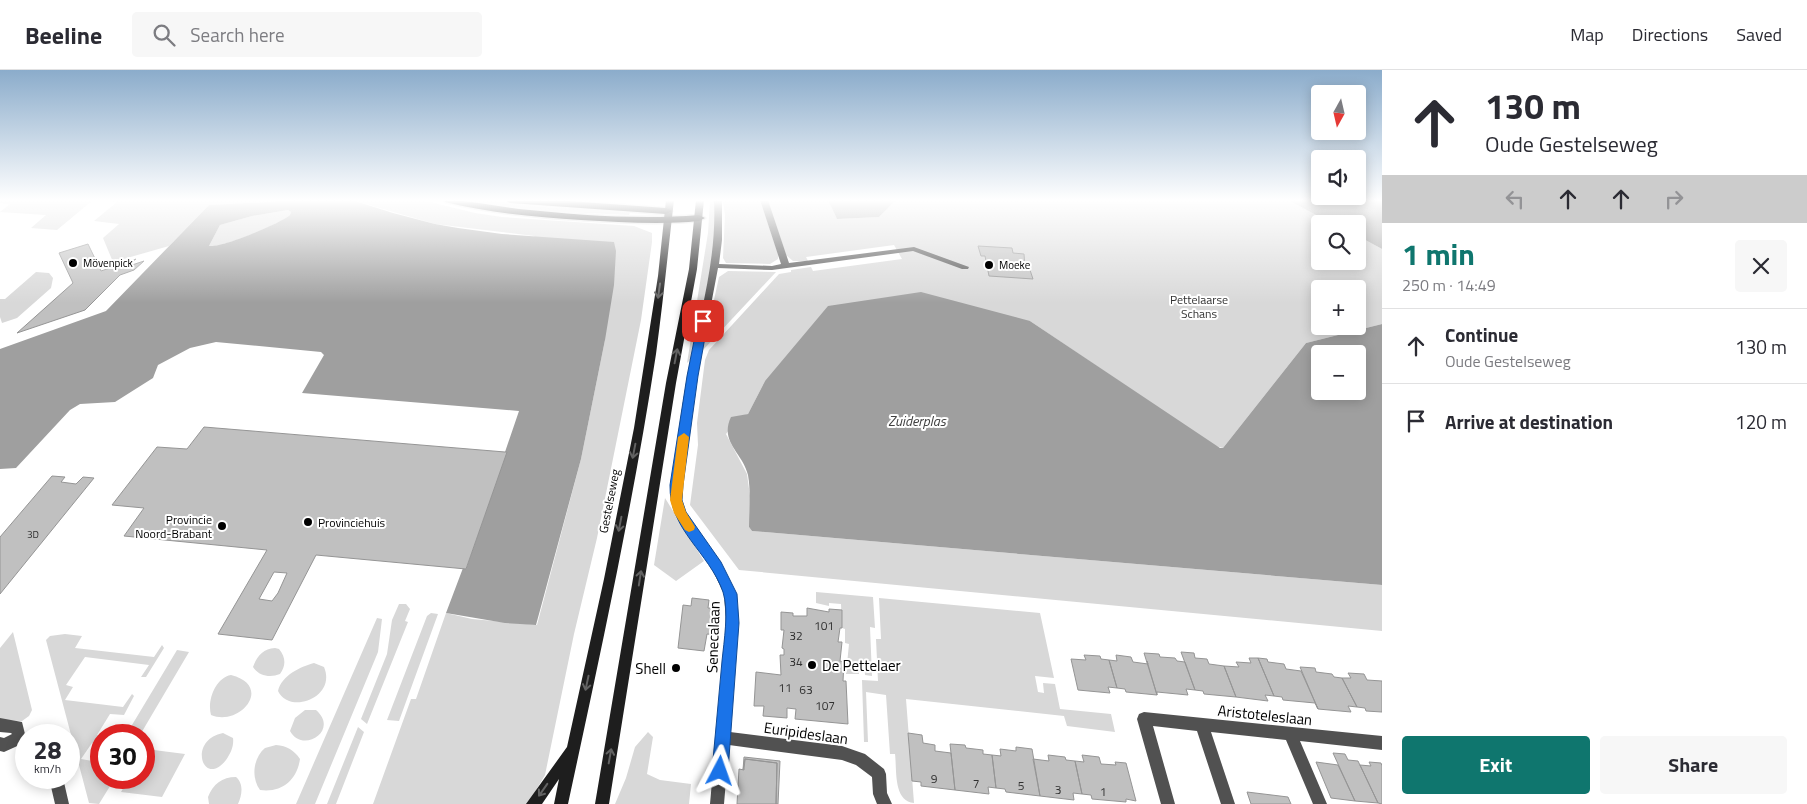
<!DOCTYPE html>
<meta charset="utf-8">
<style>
:root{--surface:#fff;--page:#f7f7f7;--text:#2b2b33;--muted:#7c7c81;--line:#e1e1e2;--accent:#0f766e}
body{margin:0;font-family:"Titillium Web",sans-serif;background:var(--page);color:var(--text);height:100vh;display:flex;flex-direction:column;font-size:19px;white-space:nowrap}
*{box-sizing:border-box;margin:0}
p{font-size:16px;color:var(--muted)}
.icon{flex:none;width:28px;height:28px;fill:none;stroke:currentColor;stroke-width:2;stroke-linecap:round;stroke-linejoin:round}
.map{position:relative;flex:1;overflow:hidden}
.drawer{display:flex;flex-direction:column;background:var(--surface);width:425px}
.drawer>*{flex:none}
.top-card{background:#fff;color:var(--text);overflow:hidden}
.needle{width:32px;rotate:188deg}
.fabs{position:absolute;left:1311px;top:15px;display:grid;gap:10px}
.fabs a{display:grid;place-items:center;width:55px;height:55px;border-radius:5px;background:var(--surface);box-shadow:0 2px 12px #0003;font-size:25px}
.speed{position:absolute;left:15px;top:654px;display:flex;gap:10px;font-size:25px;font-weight:700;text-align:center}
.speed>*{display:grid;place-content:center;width:65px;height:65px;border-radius:50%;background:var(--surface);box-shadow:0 2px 12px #0003;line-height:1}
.speed small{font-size:12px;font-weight:400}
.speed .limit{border:8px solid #d22;background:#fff;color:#111}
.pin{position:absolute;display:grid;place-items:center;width:42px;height:42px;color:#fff;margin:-21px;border-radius:10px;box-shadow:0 2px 8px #0006}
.me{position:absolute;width:55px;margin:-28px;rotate:4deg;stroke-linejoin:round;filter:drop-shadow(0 0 4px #0008)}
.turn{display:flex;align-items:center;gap:18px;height:105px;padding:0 20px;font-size:22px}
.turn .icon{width:65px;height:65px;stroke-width:2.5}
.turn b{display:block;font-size:35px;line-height:42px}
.lanes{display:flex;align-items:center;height:48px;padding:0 20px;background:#0003;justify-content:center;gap:25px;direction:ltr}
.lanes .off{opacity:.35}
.round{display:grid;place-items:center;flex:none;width:52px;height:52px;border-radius:5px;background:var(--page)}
.headline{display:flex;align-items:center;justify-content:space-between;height:85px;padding:0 20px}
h1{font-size:30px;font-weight:700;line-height:38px;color:var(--accent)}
.action{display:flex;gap:10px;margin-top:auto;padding:10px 20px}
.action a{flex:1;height:58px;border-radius:5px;background:var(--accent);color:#fff;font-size:20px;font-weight:700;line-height:58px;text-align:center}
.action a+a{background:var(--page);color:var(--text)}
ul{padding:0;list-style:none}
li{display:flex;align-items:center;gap:15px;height:75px;padding:0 20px;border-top:1px solid var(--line)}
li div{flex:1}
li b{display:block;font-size:19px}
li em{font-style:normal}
header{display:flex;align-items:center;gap:30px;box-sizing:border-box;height:70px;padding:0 25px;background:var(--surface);border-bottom:1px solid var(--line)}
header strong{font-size:24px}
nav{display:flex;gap:28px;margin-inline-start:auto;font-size:18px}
.search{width:350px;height:45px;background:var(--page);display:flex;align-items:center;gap:12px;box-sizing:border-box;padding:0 18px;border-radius:5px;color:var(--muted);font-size:19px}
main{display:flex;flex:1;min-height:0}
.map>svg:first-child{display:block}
.green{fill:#d8d8d8;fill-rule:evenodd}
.water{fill:#9f9f9f;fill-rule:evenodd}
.building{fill:#c0c0c0;stroke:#959595;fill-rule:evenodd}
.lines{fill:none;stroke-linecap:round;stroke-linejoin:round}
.highway-casing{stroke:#dbdbdb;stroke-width:3}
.street{fill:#515151;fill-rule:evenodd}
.secondary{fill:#1e1e1e;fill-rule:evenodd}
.highway{fill:#000;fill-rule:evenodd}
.oneway{stroke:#626262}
.route{fill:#1a73e8;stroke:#114b97}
.slow{fill:#f59e0b}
.poi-dot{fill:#000;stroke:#fff;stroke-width:2}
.labels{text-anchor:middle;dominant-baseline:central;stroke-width:4;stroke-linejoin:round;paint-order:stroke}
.number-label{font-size:10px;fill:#303030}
.far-poi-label{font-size:11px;fill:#000;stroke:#fff;text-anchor:start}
.park-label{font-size:12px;fill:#2f2f2f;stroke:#fff}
.street-label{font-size:12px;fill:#000;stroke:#fff}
.poi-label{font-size:12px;fill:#000;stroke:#fff;text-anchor:end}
.near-number-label{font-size:12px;fill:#303030}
.water-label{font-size:14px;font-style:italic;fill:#404040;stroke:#fff}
.near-street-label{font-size:15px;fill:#000;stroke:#fff}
.near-poi-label{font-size:15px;fill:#000;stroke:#fff;text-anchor:start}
</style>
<header>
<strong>Beeline</strong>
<div class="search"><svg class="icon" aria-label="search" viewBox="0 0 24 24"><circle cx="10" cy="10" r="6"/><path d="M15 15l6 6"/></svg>Search here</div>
<nav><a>Map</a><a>Directions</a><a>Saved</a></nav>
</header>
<main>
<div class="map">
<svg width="1382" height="734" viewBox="0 0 1382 734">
<rect width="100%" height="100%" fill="#fff"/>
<!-- green -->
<path class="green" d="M0 130H93L57 160 31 158 46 145 0 142 10 134 0 133Z
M97 130H306L209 135 169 176 113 192 103 168 119 154 94 151 117 132Z
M352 130H422L475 143 502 147 634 156 652 163V172L641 250 597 468 574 564 545 705 528 734H373L411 629H416L446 543 472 549 537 555 581 389 605 270 534 166 435 154Z
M463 130H484L544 137 630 142 629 145 543 141Z
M710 130H715C720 183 702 238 691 289L687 293 708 163Z
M723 130H760L778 184V189L770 194 726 193 723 188 725 145Z
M768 130H828L837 149 879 147 896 130H1288L1333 154H1320V191H1358V166L1382 179V254L1306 273 1223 378 1215 376 1030 251 765 311 748 344 739 347 726 364 747 404 750 426 749 457 752 461 1382 515V561L739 500 690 435 698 375 697 353 705 290 709 280 779 204 791 202V200L811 197 813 201 902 189 894 175 806 187 808 191H793L786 185ZM1320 219H1358V256H1320Z
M288 140 291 142 290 145C279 154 223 178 209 176L220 155 252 146Z
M728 201 776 202 703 280 719 207Z
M36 202 49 203 53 208 51 218 17 248 2 253 0 247V229H5Z
M665 428 704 491 676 511 654 495Z
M816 522 873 527 875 558 870 557 872 606 865 605 864 594 859 593V604H846L849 574 845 573V559L842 558 841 534 829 533V536L816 533Z
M879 528 1040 543 1054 608 1035 606 1038 622 1044 623 1043 613 1055 614 1060 639 1111 644 1115 662 1067 656 1064 646 906 629 914 733C893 731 897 700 895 684H890L886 625 866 622 868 672H864L862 610 878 611 876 569H881Z
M399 534H406L410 539 405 551 408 552 367 654 361 649 387 584 392 550Z
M431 543 438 544 399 651 387 650 427 546Z
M377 548 382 549 378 582 315 734H296Z
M13 562 32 640 29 646 22 651 0 650V578Z
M65 564 82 566 75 578 154 587 162 575 164 578 146 607H141L149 595 85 587 66 615 73 617 65 630 123 637 132 624 134 626 124 645 110 644 97 665 101 666V675L92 673 81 689 98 692 97 695H101V708H115L99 734 89 733 46 570 50 566Z
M275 578 279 579C286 587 286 596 280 604 270 608 259 606 253 597 257 586 263 579 275 578Z
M177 580 189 582 140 665H126Z
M314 593 324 597C337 628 289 645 278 621 282 605 300 597 314 593Z
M231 605C274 616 240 657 211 645 207 631 215 608 231 605Z
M305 640H316C340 661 302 684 290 661L295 648Z
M358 657 364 662 336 734H327Z
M648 662 653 667 647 704 660 710 691 714 689 734H615L626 708 635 677Z
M223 663 233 668C234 676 231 683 226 690 203 719 187 670 223 663Z
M276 675C287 676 294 680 300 689 297 710 282 723 260 720 251 708 253 688 265 678Z
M146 679 185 684 162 727 121 722 129 708H144V683Z
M236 707C244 714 242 725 238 734H209L208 727C213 714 222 707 236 707Z"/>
<!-- water -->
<path class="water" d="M306 130H352L393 143 435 154 458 158 502 164 614 172 616 181 614 215 605 270 581 389 536 555 505 553 446 543 463 498 466 499 506 383 505 382 519 341 302 323 324 285 321 282 216 272 190 278 158 295 153 308 115 332 80 334 70 340 16 398 0 399V279L106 241 209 135ZM288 140 291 142 290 145C279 154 222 178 209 176L220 155 252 146Z
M828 130H896L879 147 837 149Z
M1288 130H1382V179L1358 166V154H1333Z
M921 222 1030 251 1220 378H1223L1306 273 1382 254V515L752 461 749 457C749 439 751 422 748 405 743 383 719 372 731 347L748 344 765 311 828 236ZM1320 284H1358V321H1320Z"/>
<!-- building -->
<path class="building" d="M88 174 101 201 136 189 129 196 144 191 134 200 120 205 85 240 17 263 73 213 59 183Z
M978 176 1012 178 1013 183 1024 184 1025 197H1029L1033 209 989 206 985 186H981Z
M204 357 505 382H507L466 499 316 485 272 570 218 564 267 480 124 466 144 438 112 435 157 377 187 379ZM274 502 287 503 278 523 272 531 259 529Z
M52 406 65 407 61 412 76 414 83 407 94 408 0 524V467Z
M692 528 709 530 708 538 720 539 718 565 707 564 704 581 678 578 683 535 691 536Z
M807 538 829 542V539L842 540V558H840L838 572H842L840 591 844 592 843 611H846L848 654 795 649 796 639 787 638V648L763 646 764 636H754L756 602 781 605 780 585H784V579L782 578 784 560H781V542L793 543V546H807Z
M1181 582 1194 583 1195 588 1207 589 1209 594 1224 596 1236 627 1204 624 1203 621 1195 620Z
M1144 583 1159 584 1160 587 1175 588 1177 591 1185 592 1195 620 1186 619 1188 625 1157 622V625Z
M1084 585 1100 586 1101 589 1109 590 1117 618 1108 617 1110 623 1078 620 1071 589 1086 590Z
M1116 585 1131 587 1133 592 1148 594 1147 591 1157 625 1126 622 1125 619 1117 618 1109 590 1117 591Z
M1249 588H1258L1274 626 1265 625 1268 631 1236 627 1224 596 1239 597 1236 592 1251 593Z
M1258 588 1267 589 1268 592 1284 594 1286 599 1301 601 1318 639 1315 633 1283 630 1282 627 1274 626Z
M1300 597 1315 598 1316 602 1332 604 1334 607 1342 608 1357 637 1348 636 1351 642 1318 639Z
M1348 603 1364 604 1367 610 1382 611V642L1366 641 1365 638 1357 637 1342 608H1351Z
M908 663 922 665 923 673 935 675V681L951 683 955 720 921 716V712L912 711Z
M950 674 965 675 966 678 983 680V684L992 685 996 718 988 717 989 724 955 720Z
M1016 677 1032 679 1040 726 1006 722 1005 719 996 718 992 685 1001 686 1000 679 1016 681Z
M1333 683 1345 684 1348 690 1358 691 1378 733 1355 731Z
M1048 685 1065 687 1066 690 1075 691 1082 724 1073 723 1074 730 1040 726 1033 689 1049 691Z
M1082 685 1099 687 1101 694 1116 695 1115 692 1126 693 1136 731 1126 729V732L1092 729 1091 725 1082 724 1075 691 1084 692Z
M744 687 780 691 778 734H776L777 693 745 689 743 700Z
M745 689 777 693 776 734H737L739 699 744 700Z
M1316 692 1338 695 1355 731 1331 728Z
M1369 692 1381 693 1382 696V734L1378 733 1360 695 1371 696Z
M1247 722 1288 727 1291 734H1251Z"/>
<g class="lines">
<!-- highway casing -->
<g class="highway-casing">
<path id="highway" d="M444 130C469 130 494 136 519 139 579 145 640 150 699 145L705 148 699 151C660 155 620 152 581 150 535 147 490 143 445 132Z
M505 130H555L666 138 672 141 666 144 510 133Z"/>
</g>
<!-- street -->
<path class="street" d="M714 130H722V170L719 194 772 196 781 194 760 130H768L789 193 914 177 969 197 968 199H962L913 181 772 200 718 198 695 319 681 415V430L685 442 720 493 736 524 738 553 730 662 842 676 865 684 884 699 886 704 887 723 892 734H877L873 724 872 707 856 695 842 690 729 675 724 734H710L726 553 724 524 712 499 675 443 671 430V415C677 377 681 340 688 302 700 245 717 189 714 130Z
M1144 642 1382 666V680L1300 671 1327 734H1313L1286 670 1211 662 1235 734H1221L1197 661 1153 656 1175 734H1161L1137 649 1139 644Z
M0 648 22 652 26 668 24 673 4 682 0 681V667L4 668 12 664 11 663 0 662Z
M49 708H63L69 734H55Z"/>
<!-- secondary -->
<path class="secondary" d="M666 130H674C668 181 663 233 656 284 633 435 600 585 568 734H554L559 709 542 734H526L567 677 604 509 634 358 658 206Z
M696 130H704L697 199 676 313 609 734H595L666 313 689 199Z"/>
<!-- highway -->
<use href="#highway" class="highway"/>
</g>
<!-- one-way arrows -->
<defs><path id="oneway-shaft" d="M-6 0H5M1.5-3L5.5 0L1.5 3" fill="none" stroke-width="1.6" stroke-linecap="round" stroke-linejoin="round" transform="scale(1.25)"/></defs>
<g class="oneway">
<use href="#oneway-shaft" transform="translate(659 221) rotate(98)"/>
<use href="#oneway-shaft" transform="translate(676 286) rotate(-79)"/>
<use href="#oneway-shaft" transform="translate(634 381) rotate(101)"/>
<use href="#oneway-shaft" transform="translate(620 454) rotate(101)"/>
<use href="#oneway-shaft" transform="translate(640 508) rotate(-81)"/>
<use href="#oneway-shaft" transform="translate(587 613) rotate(102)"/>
<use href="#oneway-shaft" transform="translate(610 686) rotate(-80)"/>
<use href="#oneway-shaft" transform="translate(543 720) rotate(125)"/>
</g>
<!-- sky -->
<linearGradient id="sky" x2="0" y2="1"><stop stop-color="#8baccb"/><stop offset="0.56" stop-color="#fff"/><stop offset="1" stop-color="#fff" stop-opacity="0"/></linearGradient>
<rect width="1382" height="233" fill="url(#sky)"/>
<!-- route -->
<path class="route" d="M703 248 708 251 698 306 683 415 682 430 686 442 721 492 737 524 739 553 728 701 726 707 720 709 714 707 712 701C715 664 719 628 722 591 724 571 729 541 723 522 709 482 669 460 670 415L687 306 698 251Z"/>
<!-- slow -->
<path class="slow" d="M684 363 689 367 682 430 686 442 695 457 694 460 689 462 685 460 674 443 670 430 678 367Z"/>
<!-- markers -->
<g class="poi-dot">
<circle cx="73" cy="193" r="5"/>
<circle cx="989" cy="195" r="5"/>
<circle cx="308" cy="452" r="5"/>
<circle cx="222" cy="456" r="5"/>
<circle cx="812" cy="595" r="5"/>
<circle cx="676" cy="598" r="5"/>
</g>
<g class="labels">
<!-- number labels -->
<g class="number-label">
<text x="33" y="464">3D</text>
</g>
<!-- far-poi labels -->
<g class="far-poi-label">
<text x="83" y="193">Mövenpick</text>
<text x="999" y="195">Moeke</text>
</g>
<!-- park labels -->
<g class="park-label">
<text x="1199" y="229">Pettelaarse<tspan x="1199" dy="14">Schans</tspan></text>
</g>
<!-- street labels -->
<g class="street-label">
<text transform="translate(609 431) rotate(-79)">Gestelseweg</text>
</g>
<!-- poi labels -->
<g class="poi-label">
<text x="212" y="449">Provincie<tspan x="212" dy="14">Noord-Brabant</tspan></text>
<text x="318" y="452" text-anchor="start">Provinciehuis</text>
</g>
<!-- near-number labels -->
<g class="near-number-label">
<text x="824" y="555">101</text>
<text x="796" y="565">32</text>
<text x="796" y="591">34</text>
<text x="785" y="617">11</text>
<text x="806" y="619">63</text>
<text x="825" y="635">107</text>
<text x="934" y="708">9</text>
<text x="976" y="713">7</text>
<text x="1021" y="715">5</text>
<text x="1058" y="719">3</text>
<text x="1103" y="721">1</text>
</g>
<!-- water labels -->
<g class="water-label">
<text x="917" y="350">Zuiderplas</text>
</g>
<!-- near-street labels -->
<g class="near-street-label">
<text transform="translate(713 567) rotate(-88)">Senecalaan</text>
<text transform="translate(1265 645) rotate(6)">Aristoteleslaan</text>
<text transform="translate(806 663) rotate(8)">Euripideslaan</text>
</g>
<!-- near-poi labels -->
<g class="near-poi-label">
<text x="822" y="595">De Pettelaer</text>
<text x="666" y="598" text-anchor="end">Shell</text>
</g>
</g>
</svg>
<div class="fabs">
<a><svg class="needle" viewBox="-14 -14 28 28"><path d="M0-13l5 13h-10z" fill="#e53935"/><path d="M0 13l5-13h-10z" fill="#7c7c81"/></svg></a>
<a><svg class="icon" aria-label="sound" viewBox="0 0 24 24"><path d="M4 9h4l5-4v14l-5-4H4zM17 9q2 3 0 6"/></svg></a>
<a><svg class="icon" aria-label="search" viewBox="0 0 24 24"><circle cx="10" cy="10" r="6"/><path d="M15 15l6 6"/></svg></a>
<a>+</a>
<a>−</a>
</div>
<div class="speed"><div>28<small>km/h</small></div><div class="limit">30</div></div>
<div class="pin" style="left:703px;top:251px;background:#d93025"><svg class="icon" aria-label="arrive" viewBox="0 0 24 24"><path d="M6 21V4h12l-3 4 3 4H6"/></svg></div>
<svg class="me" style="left:720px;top:701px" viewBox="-20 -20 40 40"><path d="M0-17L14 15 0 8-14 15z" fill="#1a73e8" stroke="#fff" stroke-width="4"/></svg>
</div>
<section class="drawer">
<div class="top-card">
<div class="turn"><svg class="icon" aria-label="ahead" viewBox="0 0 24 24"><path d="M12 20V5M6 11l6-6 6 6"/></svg><div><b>130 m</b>Oude Gestelseweg</div></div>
<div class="lanes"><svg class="icon off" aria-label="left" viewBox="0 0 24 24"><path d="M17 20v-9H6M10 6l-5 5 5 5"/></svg><svg class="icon" aria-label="ahead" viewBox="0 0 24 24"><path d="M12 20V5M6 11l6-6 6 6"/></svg><svg class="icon" aria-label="ahead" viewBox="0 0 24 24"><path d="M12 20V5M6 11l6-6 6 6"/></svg><svg class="icon off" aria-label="right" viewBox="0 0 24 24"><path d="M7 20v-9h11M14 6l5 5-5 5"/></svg></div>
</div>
<div class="headline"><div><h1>1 min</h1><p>250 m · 14:49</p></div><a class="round"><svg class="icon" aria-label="close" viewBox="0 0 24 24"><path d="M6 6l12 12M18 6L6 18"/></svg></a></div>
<ul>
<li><svg class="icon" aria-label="ahead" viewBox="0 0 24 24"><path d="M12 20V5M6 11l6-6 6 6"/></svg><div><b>Continue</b><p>Oude Gestelseweg</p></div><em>130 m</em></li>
<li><svg class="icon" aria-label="arrive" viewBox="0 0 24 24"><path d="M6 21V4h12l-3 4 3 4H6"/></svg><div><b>Arrive at destination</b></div><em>120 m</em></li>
</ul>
<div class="action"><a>Exit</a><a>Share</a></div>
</section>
</main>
